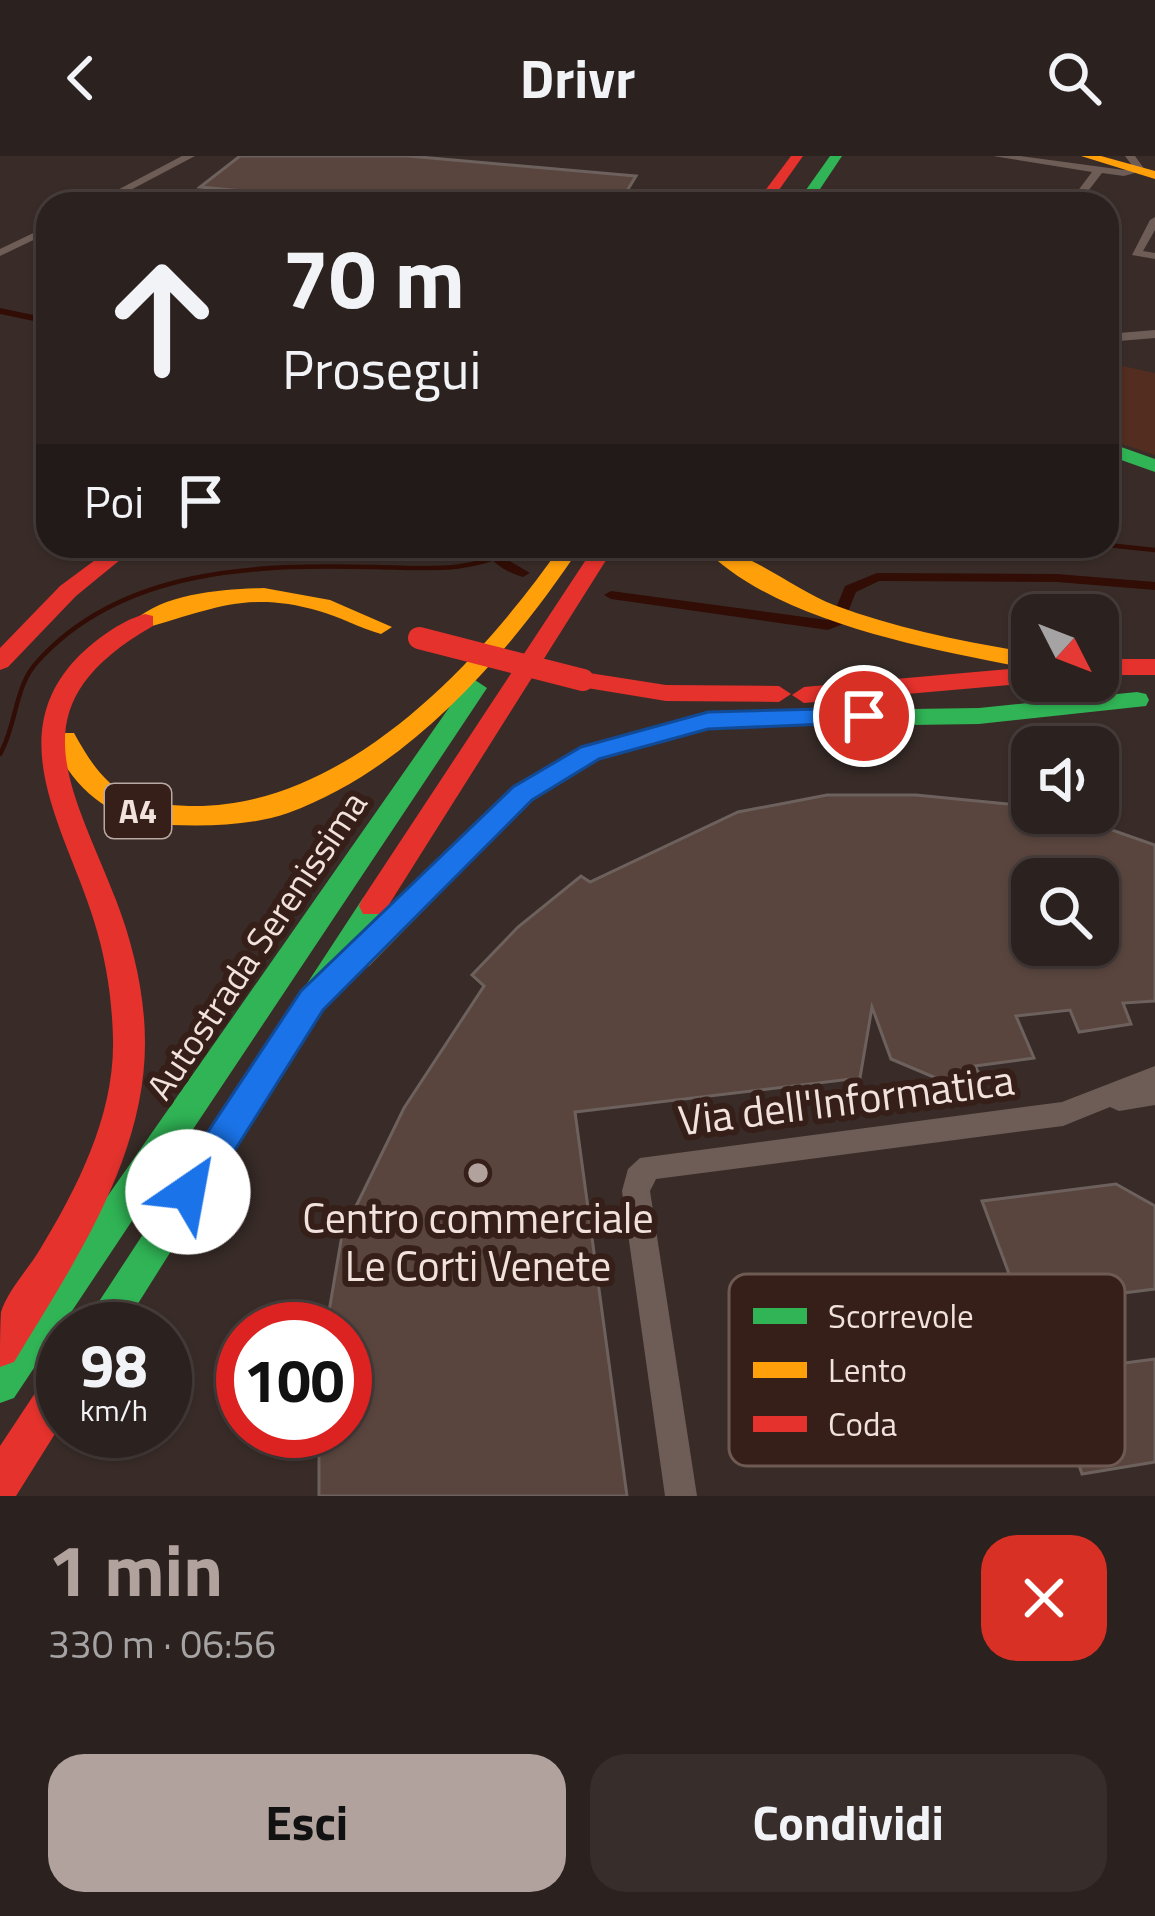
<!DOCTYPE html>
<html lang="it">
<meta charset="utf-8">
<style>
:root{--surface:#2b211e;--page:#372e2b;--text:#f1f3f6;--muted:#a6a3a4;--line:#473e3c;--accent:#b1a29e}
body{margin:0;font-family:"Titillium Web",sans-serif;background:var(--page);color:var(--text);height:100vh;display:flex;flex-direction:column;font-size:45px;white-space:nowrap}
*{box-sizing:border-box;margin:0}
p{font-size:39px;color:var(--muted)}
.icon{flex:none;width:66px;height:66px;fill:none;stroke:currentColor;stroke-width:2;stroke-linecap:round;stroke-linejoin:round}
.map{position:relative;height:1340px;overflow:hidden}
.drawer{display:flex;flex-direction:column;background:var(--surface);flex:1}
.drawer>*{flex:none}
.hud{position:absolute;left:36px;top:36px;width:1083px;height:366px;border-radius:36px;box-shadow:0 3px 9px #0004,0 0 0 3px var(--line);background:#2b211e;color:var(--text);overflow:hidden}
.needle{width:78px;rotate:132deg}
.buttons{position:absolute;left:1011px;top:438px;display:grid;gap:24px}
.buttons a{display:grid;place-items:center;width:108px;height:108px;border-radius:24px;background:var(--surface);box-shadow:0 3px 9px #0004,0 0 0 3px var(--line);font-size:60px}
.speed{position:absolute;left:36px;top:1146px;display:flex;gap:24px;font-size:60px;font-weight:700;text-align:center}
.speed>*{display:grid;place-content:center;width:156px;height:156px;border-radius:50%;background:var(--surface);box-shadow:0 3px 9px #0004,0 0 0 3px var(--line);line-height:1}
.speed small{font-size:30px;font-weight:400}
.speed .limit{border:18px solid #d22;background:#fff;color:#111}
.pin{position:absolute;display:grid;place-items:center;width:102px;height:102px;color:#fff;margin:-51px;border:6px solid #fff;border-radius:50%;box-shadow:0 3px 12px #0007}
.me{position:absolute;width:132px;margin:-66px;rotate:33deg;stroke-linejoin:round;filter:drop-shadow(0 0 9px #0008)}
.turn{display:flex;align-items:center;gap:42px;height:252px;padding:0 48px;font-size:54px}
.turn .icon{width:156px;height:156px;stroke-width:2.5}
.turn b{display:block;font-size:84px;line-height:102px}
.then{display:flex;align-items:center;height:114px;padding:0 48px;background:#0003;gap:24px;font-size:45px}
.round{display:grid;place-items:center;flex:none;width:126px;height:126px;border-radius:36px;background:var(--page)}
.head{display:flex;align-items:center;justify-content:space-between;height:204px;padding:0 48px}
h1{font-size:72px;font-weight:700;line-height:90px;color:var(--accent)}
.primary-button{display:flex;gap:24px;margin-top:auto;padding:24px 48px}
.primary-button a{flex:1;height:138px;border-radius:36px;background:var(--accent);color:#111;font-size:48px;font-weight:700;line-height:138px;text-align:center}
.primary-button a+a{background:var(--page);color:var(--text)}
header{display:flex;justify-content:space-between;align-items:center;height:156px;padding:0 48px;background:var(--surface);font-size:54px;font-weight:700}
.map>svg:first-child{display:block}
.green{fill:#532d20}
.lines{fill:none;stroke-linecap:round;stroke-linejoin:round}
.stream{stroke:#310d05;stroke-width:4.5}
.canal{fill:#310d05;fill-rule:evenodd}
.building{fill:#59453e;stroke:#6d615d;stroke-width:3;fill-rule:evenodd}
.street{fill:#6e5d57;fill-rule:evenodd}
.fast{fill:#30b455;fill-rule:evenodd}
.slow{fill:#ff9f0a;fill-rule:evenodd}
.jam{fill:#e5322d;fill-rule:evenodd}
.jam-bridge{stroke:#e5322d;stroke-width:22}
.route{fill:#1a73e8;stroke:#114b97;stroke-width:3}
.poi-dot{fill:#b1a29e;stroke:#361f18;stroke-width:4.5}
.labels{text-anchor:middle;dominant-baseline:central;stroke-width:12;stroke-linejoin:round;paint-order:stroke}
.shield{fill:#361f18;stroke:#baa8a2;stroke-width:3}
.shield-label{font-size:33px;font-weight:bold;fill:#f2e2dd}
.street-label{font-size:36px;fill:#f2e2dd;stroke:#361f18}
.near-street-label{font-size:42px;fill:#f2e2dd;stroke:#361f18}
.near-poi-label{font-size:42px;fill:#f2e2dd;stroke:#361f18}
.key{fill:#361f18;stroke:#6e5a53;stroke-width:3}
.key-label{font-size:33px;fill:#f2e2dd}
</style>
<header><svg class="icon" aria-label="back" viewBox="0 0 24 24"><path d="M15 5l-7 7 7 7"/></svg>Drivr<svg class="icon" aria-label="search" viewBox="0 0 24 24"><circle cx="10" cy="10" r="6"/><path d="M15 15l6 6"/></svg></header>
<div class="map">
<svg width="1155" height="1340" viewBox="0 0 1155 1340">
<rect width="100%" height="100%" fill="#392c28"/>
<!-- green -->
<path class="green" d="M1108 207 1155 217V299L1107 283Z"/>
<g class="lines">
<!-- stream -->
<path class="stream" d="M1107 389 1155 394
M0 598C17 569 14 530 38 505 122 412 258 408 374 411 425 412 474 418 518 390"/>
<!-- canal -->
<path class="canal" d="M0 152 48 162V168L0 158Z
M484 390H498L503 401 530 417 523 421C504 415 492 408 484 390Z
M877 417 1057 418 1155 426V434L1057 426 879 425 856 436 843 468 828 474 611 443 604 439 611 435 827 464 832 462 845 430Z"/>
</g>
<!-- building -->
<path class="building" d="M240 0H408L636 20 619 48H379L200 31Z
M827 639H916L1018 649 1020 643 1032 646V657L1090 661 1089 666 1155 689V845L1123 847 1131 868 1079 876 1070 854 1016 860 1034 902 975 910 984 927 957 931 891 903 872 851 860 922 575 956 627 1340H319V1275H345V1173H326L342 1079 404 952 484 830 472 819 518 771 581 720 590 726 738 656ZM1032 723H1098V789H1032Z
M1116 1028 1155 1050V1133L1021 1150 982 1045Z
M1155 1203V1306L1082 1318 1048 1217Z"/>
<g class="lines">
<!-- street -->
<path class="street" d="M182 0H195L104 48H91Z
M993 0H1020L1124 14 1134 12 1125 0H1135L1145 14 1124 20 1102 17 1078 48H1068L1092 16Z
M1155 61V74L1143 95 1155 97V103L1132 99 1150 64Z
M48 70V77L0 100V93Z
M1155 174V182L1107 186V178Z
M1155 910V949L1119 955 1110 951 1063 970 656 1023 650 1035 697 1340H665L622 1035 628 1013 640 1002 1062 946Z"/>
<!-- fast -->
<path class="fast" d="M830 0H842L810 48H796Z
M1107 286 1155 303V316L1107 299Z
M475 524 487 532 483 538 14 1242 0 1247V1194L467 526Z
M1137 536 1146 538 1149 544 1146 550 979 568 841 570 829 562 841 554 979 552Z
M373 739 383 742 387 750 383 758 122 1173H81L363 742Z"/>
<!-- slow -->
<path class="slow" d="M1081 0H1101L1155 15V23Z
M561 390H581C511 495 412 612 288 657 250 670 210 670 170 669 114 667 72 634 52 583L56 577H74C104 632 125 648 189 650 343 654 479 508 561 390Z
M702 390C743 390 793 433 834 449 898 473 965 486 1032 497V513C933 494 773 466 702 390Z
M264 432 330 444 392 471 381 478C360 472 340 461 319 455 247 434 211 454 145 472L134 465C164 437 224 433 264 432Z
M841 554 850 556 853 562 850 568 708 572 599 603 532 644 369 810 358 813 347 810 343 801 347 792 514 630 581 591 708 556Z"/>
<!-- jam -->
<path class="jam" d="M791 0H803L769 48H755Z
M114 390H137L76 440 8 511 0 514V492L60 430Z
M595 390H615L383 758H363L359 750 363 742Z
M145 458 153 460V470C14 549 70 626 116 744 133 788 145 838 145 887 145 1004 72 1110 14 1206L0 1211C0 1195 0 1171 1 1156 7 1136 28 1113 39 1095 78 1031 115 958 113 882 112 842 106 803 94 765 68 678 0 582 77 502 95 484 120 465 145 458Z
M1098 503H1155V519H1098Z
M1032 511V525H1039L1032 527 804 547 792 539 804 531Z
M583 516 666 529 779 530 791 538 779 546 666 545 575 530 571 524Z
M63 1210V1265L16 1340H0V1290L49 1216Z"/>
<!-- jam-bridge -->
<path class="jam-bridge" d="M419 482 583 524"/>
</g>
<!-- route -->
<path class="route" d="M864 552 873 554 876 560 873 566 708 573 599 603 532 644 323 854 201 1048 188 1053 176 1048 171 1036 176 1024 301 835 513 631 581 591 708 556Z"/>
<!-- markers -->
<circle class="poi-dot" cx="478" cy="1017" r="12"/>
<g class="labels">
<!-- shield labels -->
<rect class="shield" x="105" y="628" width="66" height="54" rx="9"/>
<g class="shield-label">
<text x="138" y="655">A4</text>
</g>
<!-- street labels -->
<g class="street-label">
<text transform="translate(256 789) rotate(-56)">Autostrada Serenissima</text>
</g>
<!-- near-street labels -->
<g class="near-street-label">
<text transform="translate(846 943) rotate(-7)">Via dell'Informatica</text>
</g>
<!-- near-poi labels -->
<g class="near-poi-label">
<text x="478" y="1061">Centro commerciale<tspan x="478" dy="48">Le Corti Venete</tspan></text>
</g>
</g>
<!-- legend -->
<rect x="729" y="1118" width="396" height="192" rx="18" class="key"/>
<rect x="753" y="1152" width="54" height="16" fill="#30b455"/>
<rect x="753" y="1206" width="54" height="16" fill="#ff9f0a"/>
<rect x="753" y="1260" width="54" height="16" fill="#e5322d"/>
<g class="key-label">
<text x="828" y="1172">Scorrevole</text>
<text x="828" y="1226">Lento</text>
<text x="828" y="1280">Coda</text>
</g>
</svg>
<div class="buttons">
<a><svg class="needle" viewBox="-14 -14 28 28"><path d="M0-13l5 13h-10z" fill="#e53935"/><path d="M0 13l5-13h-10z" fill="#a6a3a4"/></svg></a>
<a><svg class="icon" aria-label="sound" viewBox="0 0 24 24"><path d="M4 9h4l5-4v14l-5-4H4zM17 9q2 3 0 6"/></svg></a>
<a><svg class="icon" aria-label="search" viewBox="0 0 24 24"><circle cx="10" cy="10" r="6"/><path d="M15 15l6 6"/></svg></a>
</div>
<div class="speed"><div>98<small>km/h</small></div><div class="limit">100</div></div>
<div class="pin" style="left:864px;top:560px;background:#d93025"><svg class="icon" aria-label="arrive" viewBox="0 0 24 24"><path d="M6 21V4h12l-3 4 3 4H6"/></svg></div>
<svg class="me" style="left:188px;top:1036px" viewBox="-20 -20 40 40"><circle r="19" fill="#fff"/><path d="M0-13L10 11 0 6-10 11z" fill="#1a73e8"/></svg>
<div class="hud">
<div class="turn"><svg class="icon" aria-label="ahead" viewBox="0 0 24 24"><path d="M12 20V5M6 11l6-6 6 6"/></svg><div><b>70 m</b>Prosegui</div></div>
<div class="then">Poi<svg class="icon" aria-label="arrive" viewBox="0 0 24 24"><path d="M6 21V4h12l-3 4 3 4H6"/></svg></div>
</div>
</div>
<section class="drawer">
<div class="head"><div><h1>1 min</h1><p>330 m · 06:56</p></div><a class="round" style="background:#d93025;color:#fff"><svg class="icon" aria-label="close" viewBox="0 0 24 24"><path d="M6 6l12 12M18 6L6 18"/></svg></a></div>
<div class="primary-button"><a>Esci</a><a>Condividi</a></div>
</section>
